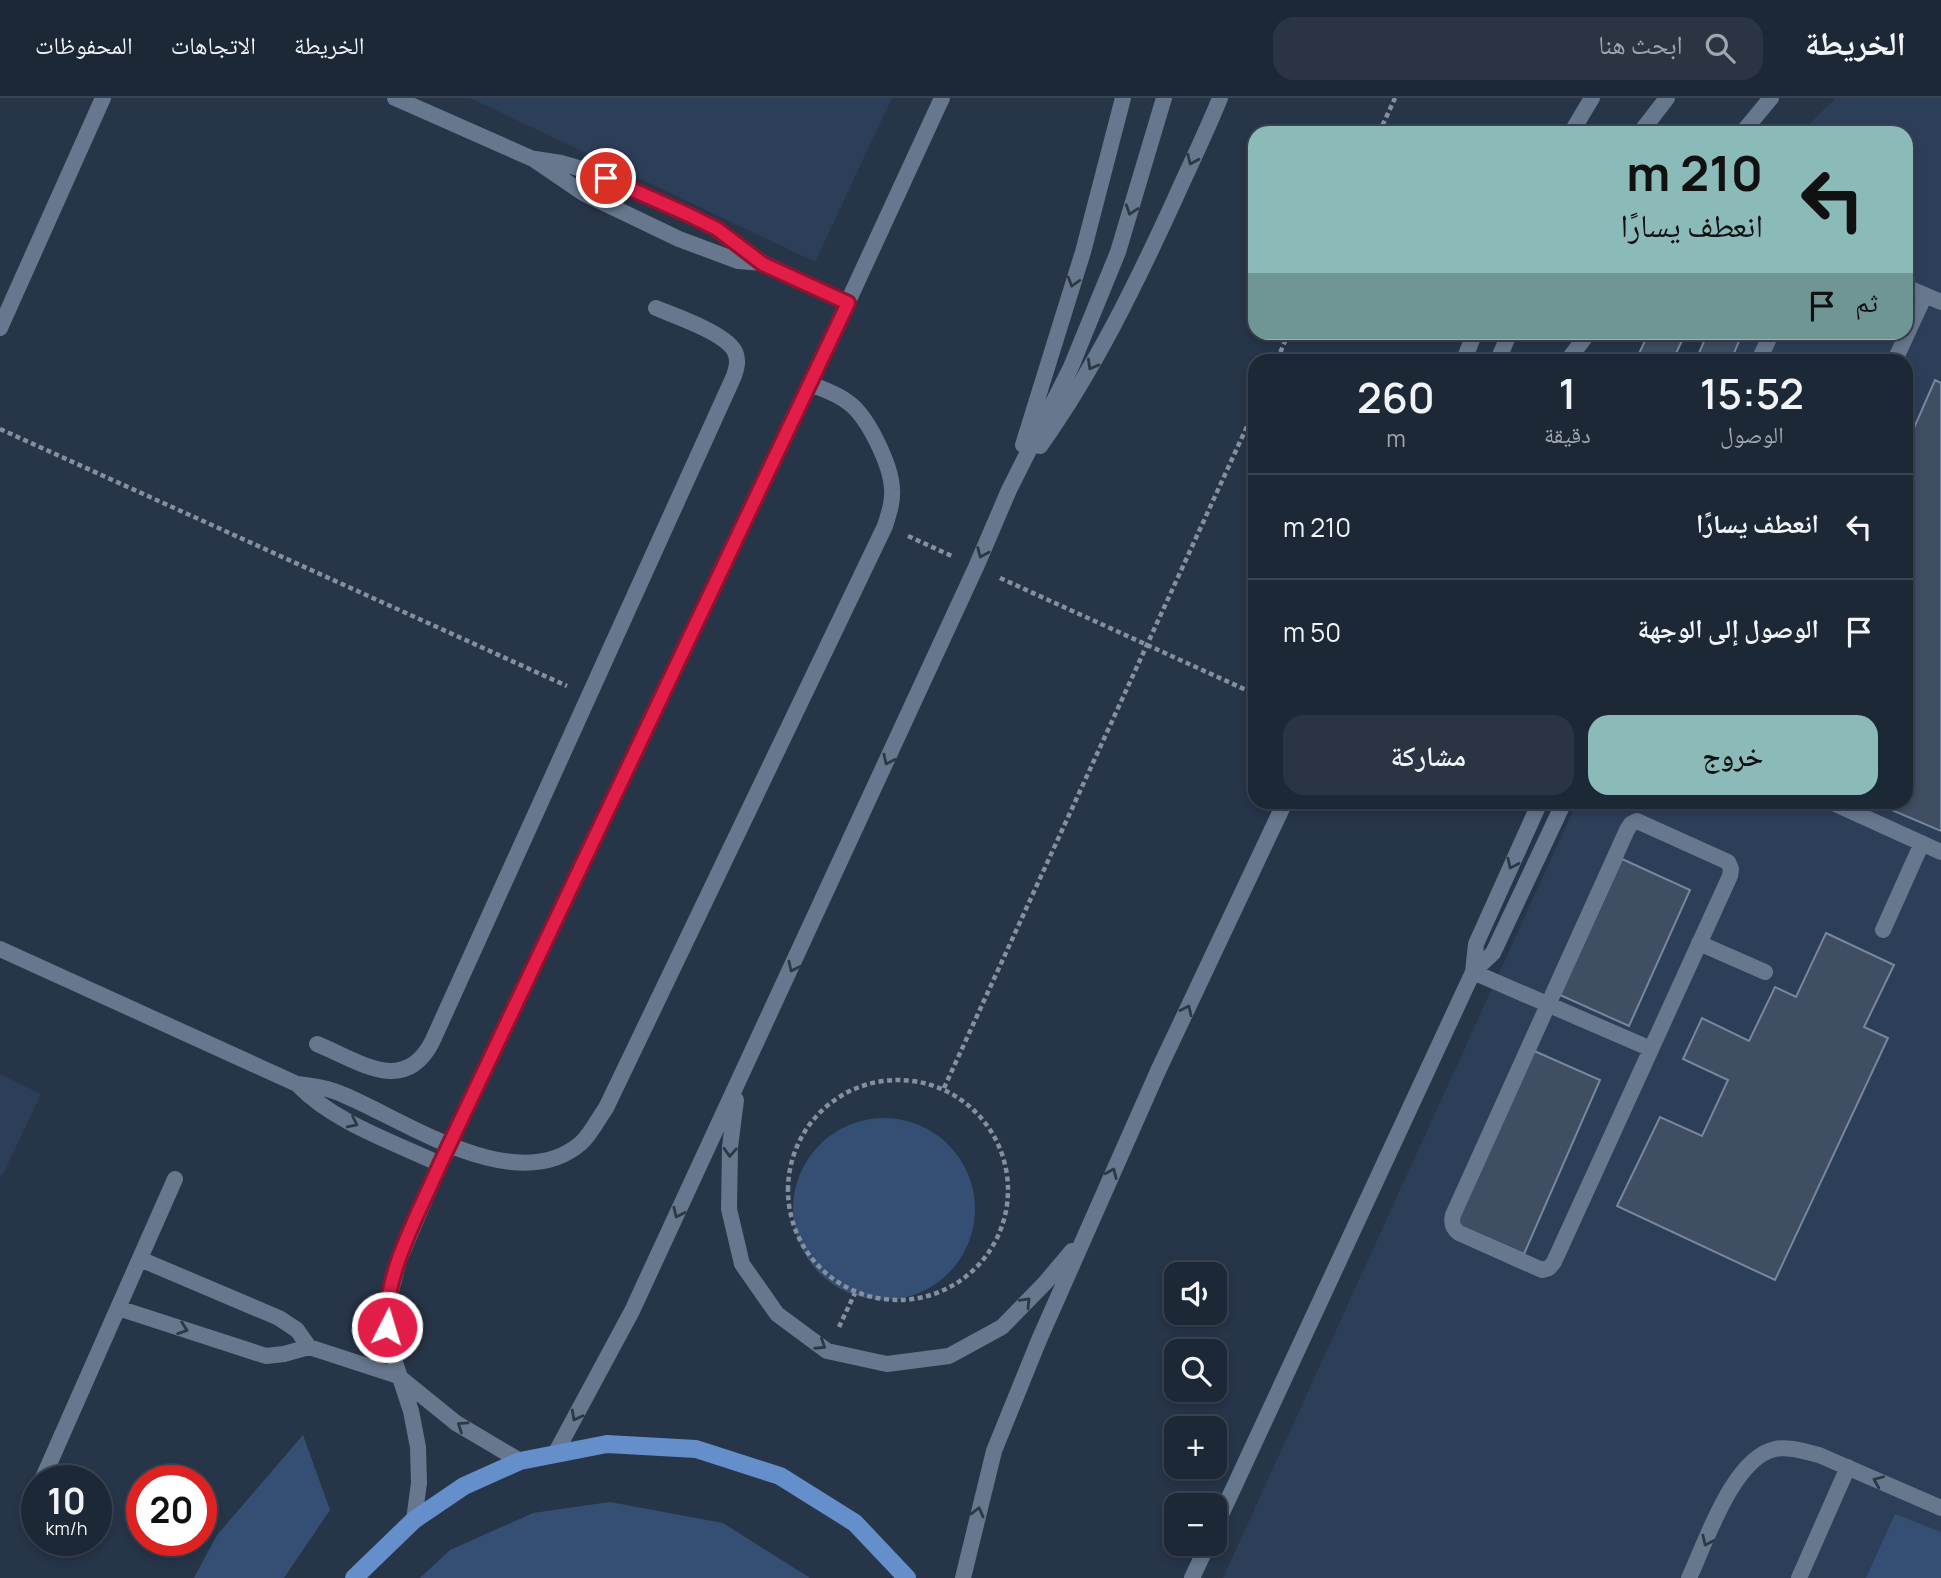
<!DOCTYPE html>
<html lang="ar">
<meta charset="utf-8">
<style>
:root{--surface:#1d2837;--page:#2a3442;--text:#f1f3f6;--muted:#a0a6ad;--line:#3b4452;--accent:#8bbbb9}
body{margin:0;font-family:Manrope,"Noto Naskh Arabic",sans-serif;background:var(--page);color:var(--text);direction:rtl;height:100vh;display:flex;flex-direction:column;font-size:26px;white-space:nowrap}
*{box-sizing:border-box;margin:0}
p{font-size:23px;color:var(--muted)}
.icon{flex:none;width:38px;height:38px;fill:none;stroke:currentColor;stroke-width:2;stroke-linecap:round;stroke-linejoin:round}
.map{position:relative;flex:1;overflow:hidden;direction:ltr}
.side{position:absolute;left:1248px;top:256px;width:665px;height:455px;display:flex;flex-direction:column;background:var(--surface);border-radius:21px;box-shadow:0 4px 10px #0003,0 0 0 2px var(--line);direction:rtl}
.side>*{flex:none}
.banner{position:absolute;left:1248px;top:28px;width:665px;height:214px;border-radius:21px;box-shadow:0 4px 10px #0003,0 0 0 2px var(--line);direction:rtl;background:#8bbbb9;color:#111;overflow:hidden}
.buttons{position:absolute;left:1164px;top:1164px;display:grid;gap:14px}
.buttons a{display:grid;place-items:center;width:63px;height:63px;border-radius:14px;background:var(--surface);box-shadow:0 4px 10px #0003,0 0 0 2px var(--line);font-size:35px}
.speed{position:absolute;left:21px;top:1367px;display:flex;gap:14px;font-size:35px;font-weight:700;text-align:center}
.speed>*{display:grid;place-content:center;width:91px;height:91px;border-radius:50%;background:var(--surface);box-shadow:0 4px 10px #0003,0 0 0 2px var(--line);line-height:1}
.speed small{font-size:18px;font-weight:400}
.speed .limit{border:10px solid #d22;background:#fff;color:#111}
.pin{position:absolute;display:grid;place-items:center;width:60px;height:60px;color:#fff;margin:-30px;border:4px solid #fff;border-radius:50%;box-shadow:0 2px 7px #0007}
.me{position:absolute;width:77px;margin:-38px;rotate:5deg;stroke-linejoin:round;filter:drop-shadow(0 0 5px #0008)}
.turn{display:flex;align-items:center;gap:24px;height:147px;padding:0 35px;font-size:32px}
.turn .icon{width:91px;height:91px;stroke-width:2.5}
.turn b{display:block;font-size:49px;line-height:60px}
.then{display:flex;align-items:center;height:66px;padding:0 35px;background:#0003;gap:14px;font-size:26px}
.eta{display:flex;justify-content:space-evenly;align-items:center;height:119px;text-align:center}
.eta b{font-size:42px;font-weight:600;line-height:49px}
.button{display:flex;gap:14px;margin-top:auto;padding:14px 35px}
.button a{flex:1;height:80px;border-radius:21px;background:var(--accent);color:#111;font-size:28px;font-weight:600;line-height:80px;text-align:center}
.button a+a{background:var(--page);color:var(--text)}
ul{padding:0;list-style:none}
li{display:flex;align-items:center;gap:21px;height:105px;padding:0 35px;border-top:2px solid var(--line)}
li div{flex:1}
li b{display:block;font-size:26px}
li em{font-style:normal}
header{display:flex;align-items:center;gap:42px;box-sizing:border-box;height:98px;padding:0 35px;background:var(--surface);border-bottom:2px solid var(--line)}
header strong{font-size:33px}
nav{display:flex;gap:38px;margin-inline-start:auto;font-size:24px}
.search{width:490px;height:63px;background:var(--page);display:flex;align-items:center;gap:18px;box-sizing:border-box;padding:0 24px;border-radius:21px;color:var(--muted);font-size:26px}
.map>svg:first-child{display:block}
.built{fill:#2d3e58}
.green{fill:#354f74}
.building{fill:#3f4e63;stroke:#77879e;stroke-width:2}
.lines{fill:none;stroke-linecap:round;stroke-linejoin:round}
.path{stroke:#84909f;stroke-width:4.5;stroke-dasharray:5 3.5;stroke-linecap:butt}
.lane{stroke:#67778d;stroke-width:16}
.primary{stroke:#658fcb;stroke-width:18}
.oneway{stroke:#2e3845}
.route-casing{stroke:#92132f;stroke-width:18}
.route{stroke:#e11d48;stroke-width:12}
</style>
<header>
<strong>الخريطة</strong>
<div class="search"><svg class="icon" aria-label="search" viewBox="0 0 24 24"><circle cx="10" cy="10" r="6"/><path d="M15 15l6 6"/></svg>ابحث هنا</div>
<nav><a>الخريطة</a><a>الاتجاهات</a><a>المحفوظات</a></nav>
</header>
<div class="map">
<svg width="1941" height="1480" viewBox="0 0 1941 1480">
<rect width="100%" height="100%" fill="#273549"/>
<!-- built -->
<path class="built" d="M470 0H892L815 164Z
M1836 0H1941V1480H1223L1577 704H1906V262H1696L1708 235 1906 234V35H1800Z
M0 976 41 996 2 1078 0 1077Z"/>
<!-- green -->
<path class="green" d="M793 1111a91 91 0 1 1 182 0a91 91 0 1 1-182 0Z
M303 1337 330 1412 284 1480H194L217 1437Z
M610 1404 723 1425 810 1480H420L450 1452 533 1415Z
M1895 1416 1941 1434V1480H1866Z"/>
<!-- building -->
<path class="building" d="M1649 234H1686L1673 262H1636Z
M1708 234H1743L1731 262H1696Z
M1935 282 1941 285V733L1873 704H1906V348Z
M1622 761 1690 792 1629 928 1560 897Z
M1826 835 1894 867 1864 929 1888 940 1775 1182 1617 1108 1660 1019 1702 1038 1728 982 1683 961 1702 920 1749 943 1775 889 1796 899Z
M1532 952 1600 982 1524 1156 1455 1126Z"/>
<g class="lines">
<!-- path -->
<path class="path" d="M1379 35 1395 0
M1277 262 1289 234
M0 331 567 588
M908 438 954 459
M1000 480 1255 596
M788 1092a110 110 0 1 1 220 0a110 110 0 1 1-220 0Z
M944 990 1255 311
M839 1229 855 1195"/>
<!-- lane -->
<path class="lane" d="M395 0 533 61 583 95 679 141 738 163 763 165
M1571 35 1592 0
M1640 35 1667 0
M1742 35 1771 0
M535 61 561 65 592 74 689 117 717 131 763 165 848 205
M1906 189 1941 204
M0 230 103 0
M1464 262 1475 234
M1498 262 1510 234
M1568 262 1589 234
M1759 262 1772 234
M1895 262 1925 197
M1023 347 1083 154 1123 0
M1040 348C1094 272 1135 188 1174 103 1189 69 1206 35 1220 0
M1540 704 1476 846 1473 874 1493 855 1564 704
M1831 704 1941 754
M1637 723 1728 764 1731 771 1730 778 1554 1164 1549 1170 1542 1172 1459 1135C1452 1130 1451 1125 1453 1117L1627 732 1631 726Z
M1883 832 1922 745
M1699 845 1765 874
M0 851 297 986C313 988 329 990 344 997 406 1023 517 1101 581 1045 591 1036 598 1021 606 1010L885 428C889 415 893 404 892 391 891 367 868 319 849 305 838 296 823 291 810 286
M317 946C359 963 404 998 432 944L734 278C737 269 739 261 734 252 723 234 675 218 656 210
M297 986C333 1024 393 1044 440 1066
M736 1002 730 1049 729 1111 742 1166 777 1216 827 1253 887 1266 949 1258 1002 1229 1045 1185 1072 1153
M140 1161 279 1220 297 1232 309 1249 398 1278 456 1325 520 1363
M118 1210 266 1258 284 1256 309 1249
M555 1356 632 1213 976 469 1009 392 1071 269 1118 154 1164 0
M42 1382 175 1081
M30 1409 37 1395
M414 1422 419 1385 418 1349 411 1313 389 1246 386 1212 399 1162 440 1066 810 286 942 0
M1214 1432 1473 874 1651 951
M963 1480 994 1353 1039 1242 1158 973 1285 704
M1192 1480 1208 1446
M1689 1480C1706 1444 1733 1360 1775 1351 1789 1348 1806 1354 1819 1357L1941 1410
M1799 1480 1848 1369"/>
<!-- primary -->
<path class="primary" d="M354 1480 414 1422 464 1388 520 1363 607 1346 696 1351 780 1378 855 1425 907 1480"/>
</g>
<!-- one-way arrows -->
<defs><path id="oneway-chevron" d="M-2-3.5L2.5 0L-2 3.5" fill="none" stroke-width="1.6" stroke-linecap="round" stroke-linejoin="round" transform="scale(1.75)"/></defs>
<g class="oneway">
<use href="#oneway-chevron" transform="translate(1192 62) rotate(114)"/>
<use href="#oneway-chevron" transform="translate(1131 112) rotate(108)"/>
<use href="#oneway-chevron" transform="translate(1073 184) rotate(107)"/>
<use href="#oneway-chevron" transform="translate(1092 267) rotate(119)"/>
<use href="#oneway-chevron" transform="translate(982 455) rotate(113)"/>
<use href="#oneway-chevron" transform="translate(888 662) rotate(115)"/>
<use href="#oneway-chevron" transform="translate(1512 766) rotate(115)"/>
<use href="#oneway-chevron" transform="translate(793 869) rotate(115)"/>
<use href="#oneway-chevron" transform="translate(1187 912) rotate(-65)"/>
<use href="#oneway-chevron" transform="translate(353 1025) rotate(26)"/>
<use href="#oneway-chevron" transform="translate(730 1054) rotate(93)"/>
<use href="#oneway-chevron" transform="translate(1112 1075) rotate(-66)"/>
<use href="#oneway-chevron" transform="translate(678 1115) rotate(115)"/>
<use href="#oneway-chevron" transform="translate(1026 1204) rotate(-46)"/>
<use href="#oneway-chevron" transform="translate(183 1231) rotate(19)"/>
<use href="#oneway-chevron" transform="translate(821 1247) rotate(33)"/>
<use href="#oneway-chevron" transform="translate(576 1318) rotate(118)"/>
<use href="#oneway-chevron" transform="translate(462 1328) rotate(-146)"/>
<use href="#oneway-chevron" transform="translate(1878 1383) rotate(-157)"/>
<use href="#oneway-chevron" transform="translate(978 1414) rotate(-76)"/>
<use href="#oneway-chevron" transform="translate(1707 1443) rotate(115)"/>
</g>
<g class="lines">
<!-- route casing -->
<g class="route-casing">
<path id="route" d="M387 1229C383 1177 420 1113 440 1066L848 205 763 166 717 131 689 117 606 80"/>
</g>
<!-- route -->
<use href="#route" class="route"/>
</g>
</svg>
<div class="buttons">
<a><svg class="icon" aria-label="sound" viewBox="0 0 24 24"><path d="M4 9h4l5-4v14l-5-4H4zM17 9q2 3 0 6"/></svg></a>
<a><svg class="icon" aria-label="search" viewBox="0 0 24 24"><circle cx="10" cy="10" r="6"/><path d="M15 15l6 6"/></svg></a>
<a>+</a>
<a>−</a>
</div>
<div class="speed"><div>10<small>km/h</small></div><div class="limit">20</div></div>
<div class="pin" style="left:606px;top:80px;background:#d93025"><svg class="icon" aria-label="arrive" viewBox="0 0 24 24"><path d="M6 21V4h12l-3 4 3 4H6"/></svg></div>
<svg class="me" style="left:387px;top:1229px" viewBox="-20 -20 40 40"><circle r="17" fill="#e11d48" stroke="#fff" stroke-width="3"/><path d="M0-11L8 9 0 5-8 9z" fill="#fff"/></svg>
<div class="banner">
<div class="turn"><svg class="icon" aria-label="left" viewBox="0 0 24 24"><path d="M17 20v-9H6M10 6l-5 5 5 5"/></svg><div><b>210 m</b>انعطف يسارًا</div></div>
<div class="then">ثم<svg class="icon" aria-label="arrive" viewBox="0 0 24 24"><path d="M6 21V4h12l-3 4 3 4H6"/></svg></div>
</div>
<section class="side">
<div class="eta">
<div><b>15:52</b><p>الوصول</p></div>
<div><b>1</b><p>دقيقة</p></div>
<div><b>260</b><p>m</p></div>
</div>
<ul>
<li><svg class="icon" aria-label="left" viewBox="0 0 24 24"><path d="M17 20v-9H6M10 6l-5 5 5 5"/></svg><div><b>انعطف يسارًا</b></div><em>210 m</em></li>
<li><svg class="icon" aria-label="arrive" viewBox="0 0 24 24"><path d="M6 21V4h12l-3 4 3 4H6"/></svg><div><b>الوصول إلى الوجهة</b></div><em>50 m</em></li>
</ul>
<div class="button"><a>خروج</a><a>مشاركة</a></div>
</section>
</div>
